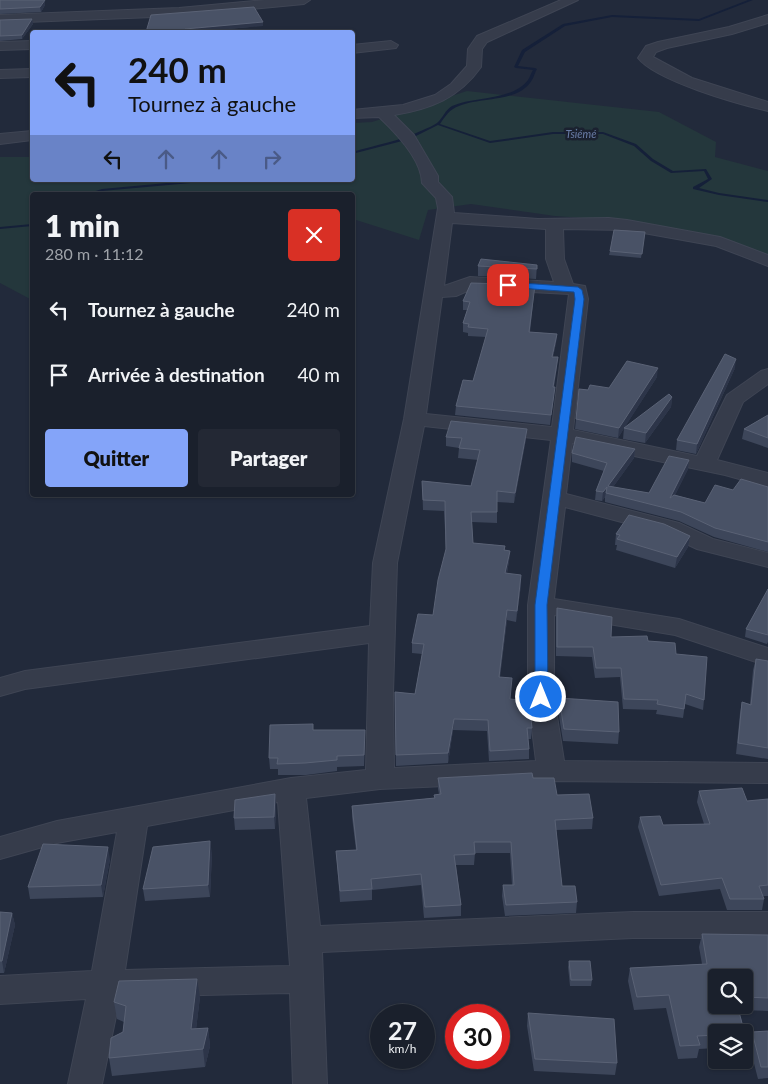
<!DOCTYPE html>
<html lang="fr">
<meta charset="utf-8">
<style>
:root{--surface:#1a202c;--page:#232834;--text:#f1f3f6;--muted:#9fa3a9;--line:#383e48;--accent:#84a4f9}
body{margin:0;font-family:Lato,sans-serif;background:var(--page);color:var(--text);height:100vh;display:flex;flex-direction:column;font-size:19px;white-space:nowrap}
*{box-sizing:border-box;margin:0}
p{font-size:16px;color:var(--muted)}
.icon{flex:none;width:28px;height:28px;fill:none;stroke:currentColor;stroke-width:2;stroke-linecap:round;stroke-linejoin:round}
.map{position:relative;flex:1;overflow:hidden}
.sheet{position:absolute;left:30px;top:192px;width:325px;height:305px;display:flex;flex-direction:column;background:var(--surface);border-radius:5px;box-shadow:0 1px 4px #0004,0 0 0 1px var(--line)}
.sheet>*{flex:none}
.top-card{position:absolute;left:30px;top:30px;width:325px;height:152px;border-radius:5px;box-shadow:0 1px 4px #0004,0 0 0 1px var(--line);background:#84a4f9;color:#111;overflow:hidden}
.buttons{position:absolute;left:708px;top:969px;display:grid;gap:10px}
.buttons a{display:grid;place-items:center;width:45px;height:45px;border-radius:5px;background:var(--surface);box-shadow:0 1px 4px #0004,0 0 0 1px var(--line);font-size:25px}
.speed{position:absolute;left:370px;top:1004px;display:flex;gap:10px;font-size:25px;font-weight:700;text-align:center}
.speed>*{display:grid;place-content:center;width:65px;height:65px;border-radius:50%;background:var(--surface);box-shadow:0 1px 4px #0004,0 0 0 1px var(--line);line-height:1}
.speed small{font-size:12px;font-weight:400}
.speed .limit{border:8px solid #d22;background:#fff;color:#111}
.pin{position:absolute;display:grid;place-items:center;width:42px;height:42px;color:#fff;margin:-21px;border-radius:10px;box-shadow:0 2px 8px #0006}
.me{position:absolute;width:55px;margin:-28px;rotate:0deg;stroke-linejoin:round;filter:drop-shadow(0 0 4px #0008)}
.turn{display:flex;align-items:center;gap:18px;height:105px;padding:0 15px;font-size:22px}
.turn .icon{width:65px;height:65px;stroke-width:2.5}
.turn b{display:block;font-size:35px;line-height:42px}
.lanes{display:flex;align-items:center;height:48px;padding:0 15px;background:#0003;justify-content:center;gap:25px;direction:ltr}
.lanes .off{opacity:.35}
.round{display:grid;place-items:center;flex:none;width:52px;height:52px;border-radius:5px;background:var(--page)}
.head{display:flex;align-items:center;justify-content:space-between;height:85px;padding:0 15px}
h1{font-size:30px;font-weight:800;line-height:38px}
.primary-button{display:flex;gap:10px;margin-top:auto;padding:10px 15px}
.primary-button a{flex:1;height:58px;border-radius:5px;background:var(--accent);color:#111;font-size:20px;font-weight:800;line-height:58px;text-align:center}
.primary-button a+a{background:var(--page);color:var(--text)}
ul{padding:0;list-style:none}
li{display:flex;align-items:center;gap:15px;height:65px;padding:0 15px}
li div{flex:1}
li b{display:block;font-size:19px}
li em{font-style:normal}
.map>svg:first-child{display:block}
.green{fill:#24373c}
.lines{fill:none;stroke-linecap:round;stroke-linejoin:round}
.stream{fill:#152039;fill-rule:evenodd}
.minor-casing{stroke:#3f4554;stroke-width:2}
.minor{fill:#363c4b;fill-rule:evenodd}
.wall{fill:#3d465a;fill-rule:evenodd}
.shaded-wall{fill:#2d3549}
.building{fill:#495266;stroke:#5a6275}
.route{fill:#1a73e8;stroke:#114b97}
.labels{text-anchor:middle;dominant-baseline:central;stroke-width:5;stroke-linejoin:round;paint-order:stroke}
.far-water-label{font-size:11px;font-style:italic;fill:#697ca7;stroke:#1b2130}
</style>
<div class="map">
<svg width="768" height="1084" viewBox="0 0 768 1084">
<rect width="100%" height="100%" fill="#222a3b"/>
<!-- green -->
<path class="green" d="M467 91 659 112 716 142 715 157 768 171V256L729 240 611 220 555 216 471 204 428 210 419 240 353 219 352 195H32V300L0 283V157H32V180H352L353 123 372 122Z"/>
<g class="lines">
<!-- stream -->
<path class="stream" d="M748 0H753L699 21 612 17 565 26 525 52 518 66 535 68 537 69C535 72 534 77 532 80 517 105 476 95 453 109 448 112 444 118 440 124L490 141 553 132H603L636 144 653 159 673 171 706 169 712 179 699 188 719 193 768 200V202L719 195 693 189V187L708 179 704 171 671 173 651 161 634 146 603 134H553L490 143 438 125 410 139 352 154V152C376 145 400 141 423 130 427 128 433 126 437 123 443 118 445 110 452 106 474 96 512 101 528 80 530 77 531 73 533 70L516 68 514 67 522 50 563 24 612 15 699 19Z
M199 180H215L213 181 102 191 90 195H83L102 189Z
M32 224V226L0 229V227Z"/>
<!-- minor casing -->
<g class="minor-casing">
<path id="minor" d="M265 0H310L304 4 179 16 0 23V15L179 8Z
M561 0H578L487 42 482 49 481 67C459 98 431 109 394 115L414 135 438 176V182L452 197 454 213 538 219 609 218 627 220 720 237 768 255V266L716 246 627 230 563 229 564 259 573 284 585 286 588 299 573 430 697 456 727 395 761 371 768 369V384L743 402 717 460 768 473V487L725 475 572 443 566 494 679 523 713 539 768 553V567L697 549 663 533 565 507 554 599 679 619 768 648V666L675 635 554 615V697L564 761 768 763V783L551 781 380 789 306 798 320 926 633 912H768V938H633L322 952 327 1084H293L290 993 120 997 102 1084H68L86 999 0 1004V976L92 971 117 832 57 843 0 859V837L57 821 291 778 366 770 369 643 25 689 0 696V678L25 671 370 626 373 563 404 419 438 208 436 198 422 183C422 160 395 132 379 117L352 118V110L403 105 435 95 451 84 467 66 468 49 477 36ZM452 223 546 229V259L554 282 470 277 444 286ZM472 289 569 294 552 427 426 414 442 297 456 296ZM424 426 551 440 528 605V697L536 761 394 768 393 693 397 563ZM278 802 290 966 125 970 147 826Z
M768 15V23L732 34 667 48 656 52 653 57 692 78 768 102V111C738 104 656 81 638 58L646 46 658 42 729 27Z
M32 41V49L0 50V42Z
M391 41 398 45 396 48 352 53V45Z
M32 69V77L0 78V70Z
M32 131V140L0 144V134Z"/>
</g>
<!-- minor -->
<use href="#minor" class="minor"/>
</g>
<!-- wall -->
<path class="wall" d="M0 0H45V5L41 12 0 14Z
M32 19 33 24 22 39 0 41V20Z
M263 26 193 32H146Z
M645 232 641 258 609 255 610 251Z
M537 265 536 279 478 276V266Z
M535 285 530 332 557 334 556 343 553 357 557 367 554 387V396L550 425 455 415 456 406 473 381 486 337 468 336V333L463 332V323L467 310H463V301Z
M735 368 696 454 676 450 677 440Z
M657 377 624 428 672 397 671 407 645 443 623 439 624 428 618 438 575 429 579 389 588 390 609 388Z
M768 415V448L742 439 744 429Z
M527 429 526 439 514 503 497 502V523L472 522 473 543 505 546V550L510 551 509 561 507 573 521 585 516 622 507 620 500 677 510 700 532 728 531 739H528L529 749V759L489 761 487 731 453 730 448 763 396 766 395 692 415 694 422 654 412 653V643L433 615 446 551 444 511 423 510 422 481 471 486 478 460 458 458 459 448 446 446V437Z
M635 449 634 458 613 487 649 493 689 460 688 469 675 495 705 503 733 490 768 487V552L714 537 679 521 605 502V497L602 501 595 500 596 491 604 471 572 462V453Z
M616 534 690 536 688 547 675 568 616 550 617 545H615Z
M768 589V642L767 644 745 637 746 629Z
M557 608 611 637 648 641 676 654 704 700 703 710 685 704 683 718 656 714 657 710 623 709 620 677 595 678 592 657 556 656V617Z
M756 659 768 661V759L736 754 740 713 742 702 750 704 753 670Z
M559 698 619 732 618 744 563 741 558 710Z
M313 730 365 741 364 766 337 767V771L306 775H278V769H270L269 758Z
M438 778H533L557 795 593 818 592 829 556 830 562 886 577 902 576 913 505 916 502 896 503 885H512L510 853H475L474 865H456L461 905V916L424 918 421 885 372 890V900L340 902 336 851 356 850 352 817V806L434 798V795L439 794 438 789Z
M699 791 747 801 768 799V896H763L764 899 762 910H727L720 889 659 896 638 827 640 817 663 825 704 824 697 802Z
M275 794 276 806 275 829 235 830 234 818Z
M212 853 210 897 145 901 143 889Z
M110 859 103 897 30 899 28 887Z
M0 912 12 913 15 925 4 973H0Z
M702 934 768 935V1011L739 1010 745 1034 744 1039V1032H716V1048L699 1049 697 1058 678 1059 666 1008 634 1010 628 981 630 968 702 964 699 947ZM744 978V1005H716Z
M569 961 592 980 591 986H570L568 967Z
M200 997 196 1029 208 1028 210 1046 205 1067 112 1076 109 1058 123 1032 124 1022 117 1019 114 1002Z
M528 1013 617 1063 615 1075 534 1071 527 1026Z
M768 1031V1078L758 1079 749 1044 752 1032Z"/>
<!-- shaded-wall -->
<path class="shaded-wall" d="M45 0V5L41 12 40 7Z
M32 19 33 24 22 39V35Z
M263 22V26L193 32H186L185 29Z
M557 334 556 343 551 366 552 357Z
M558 357 557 367 552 396 553 387Z
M736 359 735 368 696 454 697 444Z
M658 368 657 377 618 438 619 428Z
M672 397 671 407 645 443 646 433Z
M527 429 526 439 514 503 515 493Z
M635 449 634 458 608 494V486Z
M689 460 688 469 669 507 670 498Z
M607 487 605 497 602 501 603 492Z
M690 536 688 547 675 568 677 557Z
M510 551 509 561 505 583V573Z
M521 575V585L516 622 517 611Z
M507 610V620L498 688 499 677Z
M454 719 453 730 448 763V753Z
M275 794 276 806 275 829 274 817Z
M210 841 212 853 210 897 208 885Z
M108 847 110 859 103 897 101 885Z
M12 913 15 925 4 973 2 961Z
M197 979 200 997 194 1046 191 1029Z
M208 1028 210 1046 205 1067 203 1049Z"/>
<!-- building -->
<path class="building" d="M0 0H45L40 7 0 9Z
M254 7 263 22 185 29V31L146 32 151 15Z
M32 19 22 35 0 36V20Z
M614 230 645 232 642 254 610 251Z
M481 259 537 265V269L478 266Z
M471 283 535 285 529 332 557 334 552 357H558L553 387H555L551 415 456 406 463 380 473 381 488 329 468 327 469 324 463 323 470 302 463 301Z
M725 354 736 359 697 444 677 440Z
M627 361 658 368 619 428 576 419 579 389 588 390 590 385 609 388Z
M669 394 672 397 646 433 624 428Z
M768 415V438L744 429Z
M451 421 527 429 515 493 497 491V512H471L473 543 505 546 504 550 510 551 505 573 521 575 517 611 507 610 499 677 512 678 510 699 529 701 532 728H527L529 749 490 751 488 720 454 719 448 753 396 755 395 692 415 694 424 644 412 643 418 614 433 615 438 580 446 549 445 501 423 500 422 481 471 486 480 450 459 448 462 438 446 437Z
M576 437 635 449 608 486 649 493 669 456 689 460 670 498 674 495 705 503 715 485 733 490 741 479 768 487V542L715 528 681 512 606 493 607 487 603 492 596 491 607 463 572 453Z
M629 515 664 524 690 536 677 557 617 539 620 535 616 534Z
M768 589V635L746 629Z
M557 608 612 617 611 637 647 636 648 641 675 643 676 654 707 657 704 700 686 694 684 709 657 704 658 700 624 699 621 668H596L593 647H557Z
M756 659 768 661V748L738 743 742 702 751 705Z
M559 698 618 702 619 732 564 729Z
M313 724V730H365L364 755 337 756V760L305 763 277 764 278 758H269L270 725Z
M532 773 533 778H554L557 795 589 794 593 818 555 820 562 886H575L577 902 506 905 503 885H514L511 842H474L475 854 454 855 461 905 425 907 421 874 371 879 372 889 340 891 336 851 357 850 352 806 435 798 434 795 441 794 438 778Z
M742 788 747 801 768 799V885L759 886 764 899H730L722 878 661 885 640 817 660 816 663 825 710 824 699 791Z
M275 794 274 817 234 818 235 800Z
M210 841 208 885 143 889 153 847Z
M43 844 108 847 101 885 28 887Z
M0 912 12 913 2 961H0Z
M702 934 768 935V998L744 997V978H716V1005H737L745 1034H744V1032H716V1035L697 1036 700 1045 680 1046 669 995 637 997 630 968 707 964Z
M569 961H590L592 980H571Z
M197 979 191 1029 208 1028 203 1049 109 1058 111 1038 123 1032 126 1006 114 1002 119 981Z
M528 1013 614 1019 617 1063 535 1059Z
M768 1031V1067H761L752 1032Z"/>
<!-- route -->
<path class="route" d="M508 282 578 287 582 290 584 299 547 605 548 697 541 702 535 697V605L575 299 574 292 505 287V283Z"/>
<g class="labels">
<!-- far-water labels -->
<g class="far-water-label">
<text x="581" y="133">Tsiémé</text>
</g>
</g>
</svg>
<div class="buttons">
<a><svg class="icon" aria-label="search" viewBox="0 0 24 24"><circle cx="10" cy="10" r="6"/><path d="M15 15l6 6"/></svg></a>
<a><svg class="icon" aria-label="layers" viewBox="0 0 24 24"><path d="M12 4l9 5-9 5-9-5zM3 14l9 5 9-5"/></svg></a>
</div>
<div class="speed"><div>27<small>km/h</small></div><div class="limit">30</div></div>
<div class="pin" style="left:508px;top:285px;background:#d93025"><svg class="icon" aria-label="arrive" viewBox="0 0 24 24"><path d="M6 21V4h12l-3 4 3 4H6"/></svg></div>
<svg class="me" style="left:541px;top:697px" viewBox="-20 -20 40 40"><circle r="17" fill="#1a73e8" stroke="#fff" stroke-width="3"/><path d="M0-11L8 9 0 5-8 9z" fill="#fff"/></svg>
<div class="top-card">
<div class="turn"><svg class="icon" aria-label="left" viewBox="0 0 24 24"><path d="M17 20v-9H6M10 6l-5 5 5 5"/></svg><div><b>240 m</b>Tournez à gauche</div></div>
<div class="lanes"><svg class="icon" aria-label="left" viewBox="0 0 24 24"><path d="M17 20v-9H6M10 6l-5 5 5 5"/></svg><svg class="icon off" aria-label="ahead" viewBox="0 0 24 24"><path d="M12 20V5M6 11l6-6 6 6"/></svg><svg class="icon off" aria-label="ahead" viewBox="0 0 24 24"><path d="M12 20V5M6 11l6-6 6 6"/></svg><svg class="icon off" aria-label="right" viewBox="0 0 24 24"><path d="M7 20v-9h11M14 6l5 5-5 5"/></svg></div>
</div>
<section class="sheet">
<div class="head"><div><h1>1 min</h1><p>280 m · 11:12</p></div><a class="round" style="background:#d93025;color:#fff"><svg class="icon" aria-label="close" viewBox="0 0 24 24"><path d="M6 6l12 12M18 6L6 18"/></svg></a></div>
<ul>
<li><svg class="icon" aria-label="left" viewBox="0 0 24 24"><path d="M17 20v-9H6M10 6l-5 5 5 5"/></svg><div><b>Tournez à gauche</b></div><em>240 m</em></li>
<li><svg class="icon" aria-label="arrive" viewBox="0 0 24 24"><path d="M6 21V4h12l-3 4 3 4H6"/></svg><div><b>Arrivée à destination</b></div><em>40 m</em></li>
</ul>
<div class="primary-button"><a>Quitter</a><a>Partager</a></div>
</section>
</div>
